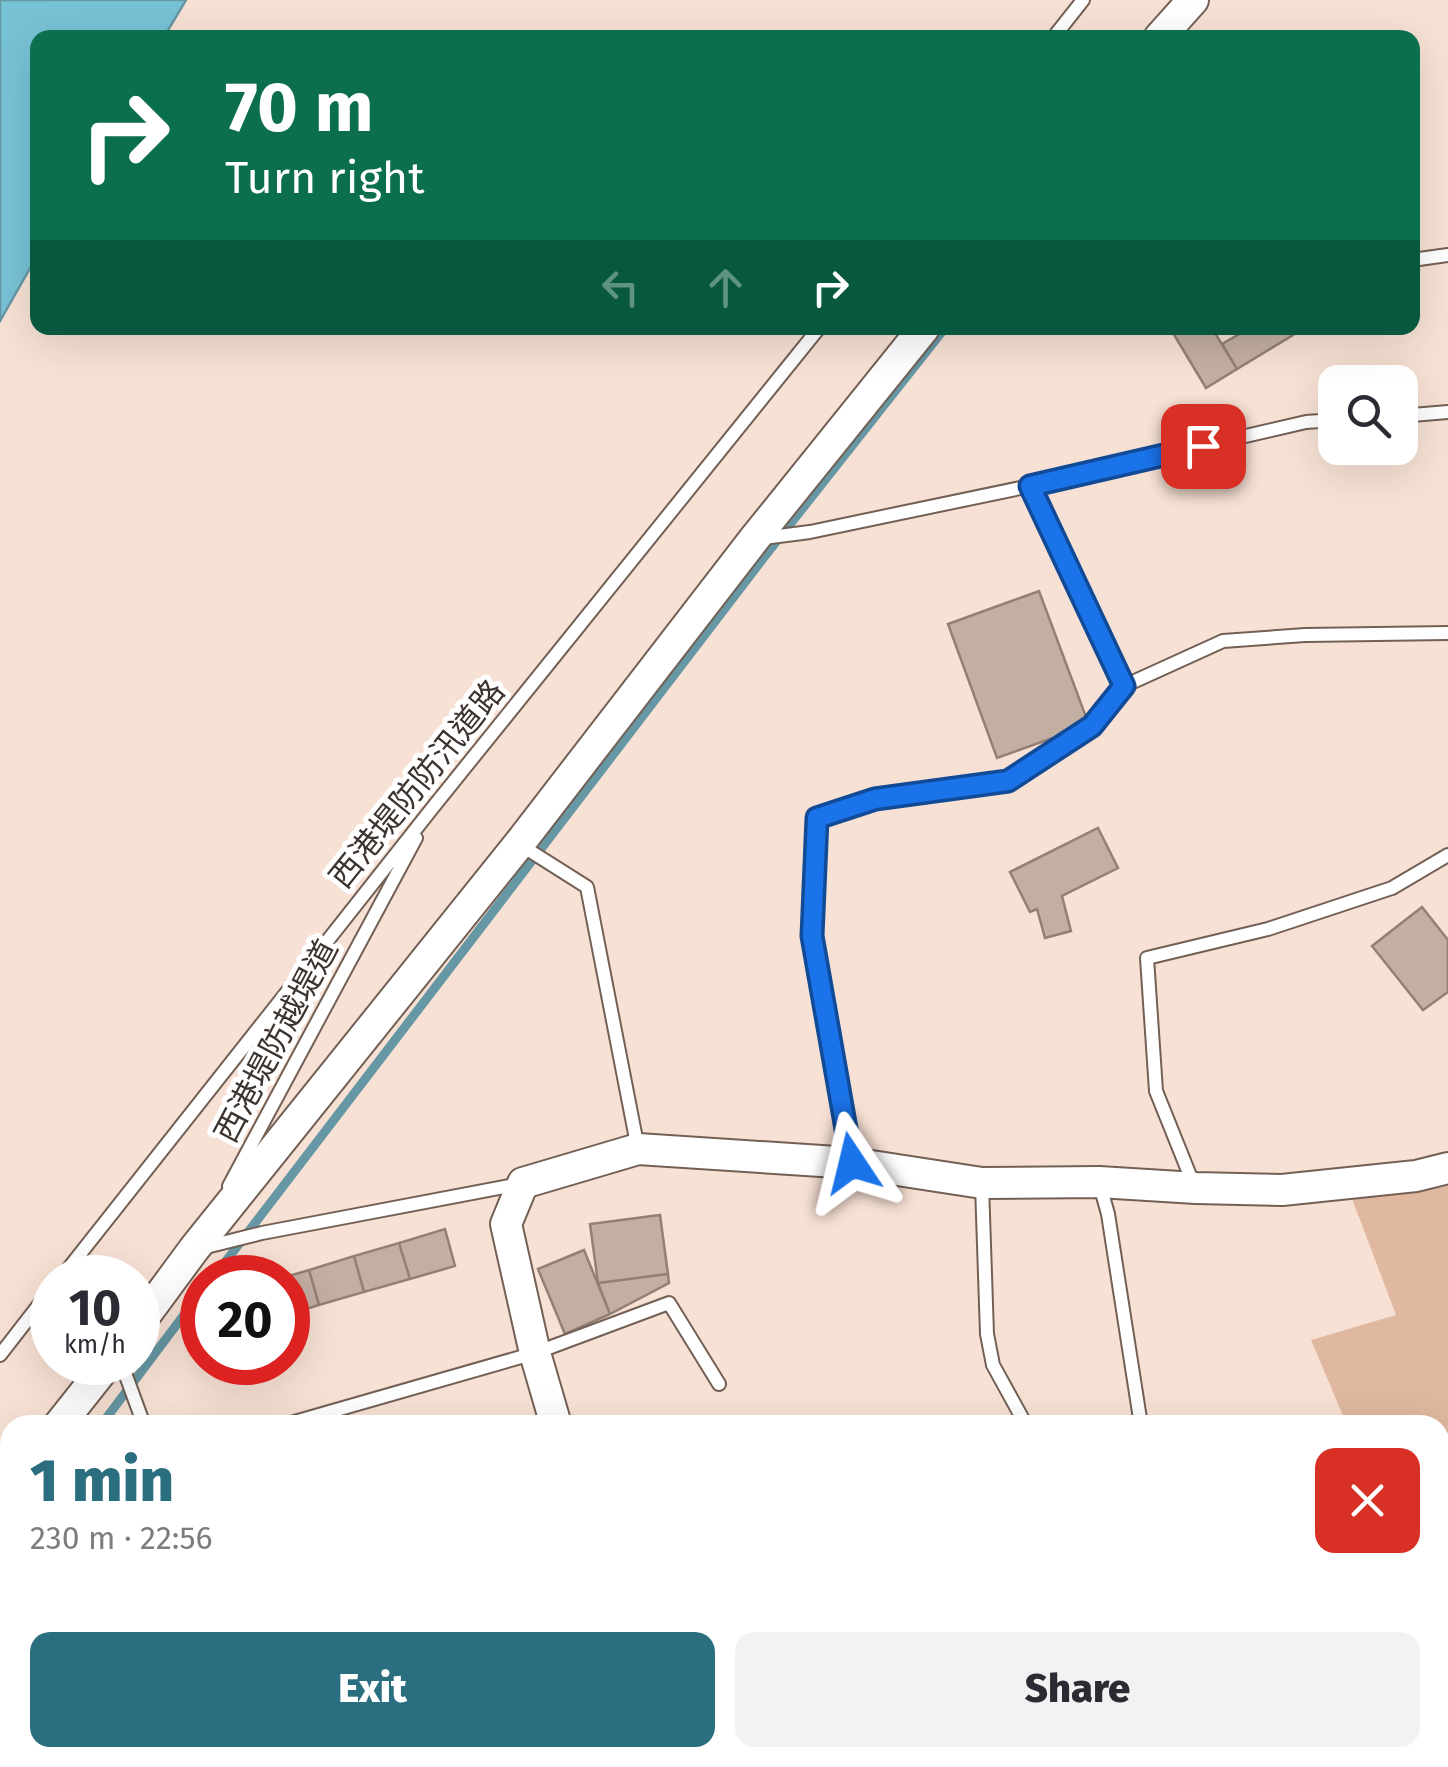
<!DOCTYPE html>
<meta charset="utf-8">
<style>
:root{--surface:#fff;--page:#f2f2f3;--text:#2b2b33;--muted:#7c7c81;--accent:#2a6e7f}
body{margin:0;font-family:"Fira Sans","Noto Sans TC",sans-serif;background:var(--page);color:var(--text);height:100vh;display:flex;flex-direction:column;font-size:38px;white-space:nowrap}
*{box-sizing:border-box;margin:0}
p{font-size:32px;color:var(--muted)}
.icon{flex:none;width:55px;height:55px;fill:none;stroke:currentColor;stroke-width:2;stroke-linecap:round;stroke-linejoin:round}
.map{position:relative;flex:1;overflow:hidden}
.details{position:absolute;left:0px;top:1415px;width:1450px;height:352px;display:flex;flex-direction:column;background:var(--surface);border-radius:30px 30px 0 0;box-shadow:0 10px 40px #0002}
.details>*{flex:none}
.banner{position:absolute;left:30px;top:30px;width:1390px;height:305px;border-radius:20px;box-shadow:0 10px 40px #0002;background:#0b6e4f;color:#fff;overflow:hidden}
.buttons{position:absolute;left:1318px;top:365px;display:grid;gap:20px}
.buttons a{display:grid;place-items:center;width:100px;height:100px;border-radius:20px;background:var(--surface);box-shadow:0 10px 40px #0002;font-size:50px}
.speed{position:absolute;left:30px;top:1255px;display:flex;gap:20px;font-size:50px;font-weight:700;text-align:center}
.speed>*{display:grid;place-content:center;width:130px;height:130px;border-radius:50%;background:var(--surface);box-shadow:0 10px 40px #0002;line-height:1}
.speed small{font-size:25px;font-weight:400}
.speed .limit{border:15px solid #d22;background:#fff;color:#111}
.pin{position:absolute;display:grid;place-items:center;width:85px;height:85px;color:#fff;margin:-42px;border-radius:20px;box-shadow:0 5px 15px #0006}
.me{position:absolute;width:110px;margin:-55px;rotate:350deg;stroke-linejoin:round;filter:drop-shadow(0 0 8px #0008)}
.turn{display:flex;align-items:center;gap:35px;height:210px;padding:0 30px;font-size:45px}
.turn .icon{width:130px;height:130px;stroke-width:2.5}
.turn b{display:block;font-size:70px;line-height:85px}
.lanes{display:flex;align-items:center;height:95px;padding:0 30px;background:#0003;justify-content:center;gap:50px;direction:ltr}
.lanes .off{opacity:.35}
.round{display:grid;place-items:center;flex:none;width:105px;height:105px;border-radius:20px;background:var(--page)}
.headline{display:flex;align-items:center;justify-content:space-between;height:170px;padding:0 30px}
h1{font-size:60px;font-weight:800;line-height:75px;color:var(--accent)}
.primary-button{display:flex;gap:20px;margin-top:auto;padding:20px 30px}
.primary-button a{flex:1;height:115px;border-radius:20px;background:var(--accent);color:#fff;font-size:40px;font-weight:800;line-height:115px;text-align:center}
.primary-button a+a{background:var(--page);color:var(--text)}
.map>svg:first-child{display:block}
.green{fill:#e0b8a0}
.water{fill:#78c2d6;stroke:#6697a4;stroke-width:2.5}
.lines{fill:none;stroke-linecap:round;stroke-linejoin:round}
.stream{stroke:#6697a4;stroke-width:9}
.building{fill:#c3aea2;stroke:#937f74;stroke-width:2.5}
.service-casing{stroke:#736055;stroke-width:16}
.tertiary-casing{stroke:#736055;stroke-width:34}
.service{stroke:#fff;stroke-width:12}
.tertiary{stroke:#fff;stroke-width:30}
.route-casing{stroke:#114b97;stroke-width:25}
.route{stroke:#1a73e8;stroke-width:18}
.labels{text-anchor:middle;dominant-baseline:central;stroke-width:10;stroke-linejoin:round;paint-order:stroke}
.street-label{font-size:32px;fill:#3d342f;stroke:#fff}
</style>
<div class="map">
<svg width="1448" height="1767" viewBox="0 0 1448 1767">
<rect width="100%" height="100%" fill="#f7e1d4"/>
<!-- green -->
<path class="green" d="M1448 1180V1755L1418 1767H1233L1230 1758H1440V1425H1347L1311 1340 1396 1315 1348 1188Z"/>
<!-- water -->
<path class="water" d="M0 0H186L164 37 38 38 37 256 0 321Z"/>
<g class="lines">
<!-- stream -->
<path class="stream" d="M213 1278 765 556 945 328
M101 1425 202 1291
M0 1558 10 1544"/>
</g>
<!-- building -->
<path class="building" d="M1170 328H1212L1237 369 1206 388Z
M1250 328H1289L1293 335 1237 369 1222 344Z
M1039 591 1089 725 997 758 948 624Z
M1098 828 1118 868 1062 896 1071 931 1045 938 1037 909 1030 912 1010 872Z
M1422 907 1448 940V992L1423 1010 1372 946Z
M660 1215 668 1274 598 1283 590 1224Z
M445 1229 455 1266 410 1279 399 1243Z
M399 1243 410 1279 364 1292 354 1256Z
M584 1250 610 1314 565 1334 538 1269Z
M354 1256 364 1292 319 1305 309 1270Z
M309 1270 319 1305 288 1315V1278H282Z
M668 1274 669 1283 610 1314 598 1283Z
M58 1758H138L139 1767H59Z
M572 1758H607L611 1767H549Z"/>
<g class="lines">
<!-- service casing -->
<g class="service-casing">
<path id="service" d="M1053 38 1083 0
M1412 260 1448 255
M1400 416 1448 412
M1030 486 1124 686
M763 538 810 532 1030 486 1306 422 1335 420
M519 844 587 887 638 1149
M851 1161 812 936 817 819 875 799 1008 781 1092 726 1124 686 1223 641 1305 635 1448 633
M1099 1182 1108 1214 1141 1425
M982 1185 987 1334 993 1365 1026 1425
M229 1186 416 838
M1195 1188 1156 1091 1147 958 1268 929 1392 888 1448 855
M202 1248 262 1233 520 1184
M61 1278 434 806 819 328
M0 1355 52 1288
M121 1362 144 1425
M284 1425 535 1353 669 1303 719 1384
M1205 1758 1208 1767"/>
</g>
<!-- tertiary casing -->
<g class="tertiary-casing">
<path id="tertiary" d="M1159 38 1193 0
M138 1325 194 1249 519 844 755 538 924 328
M59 1425 109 1362
M556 1425 535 1353 506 1224 523 1183 638 1149 852 1163 982 1183 1099 1182 1196 1188 1282 1190 1416 1176 1448 1168
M0 1500 10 1487
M655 1758 657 1767"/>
</g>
<!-- service -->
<use href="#service" class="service"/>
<!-- tertiary -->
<use href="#tertiary" class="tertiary"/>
</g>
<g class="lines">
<!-- route casing -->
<g class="route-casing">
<path id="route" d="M852 1163 812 936 817 818 875 799 1008 781 1092 726 1124 686 1030 486 1203 446"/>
</g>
<!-- route -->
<use href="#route" class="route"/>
</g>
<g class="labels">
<!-- street labels -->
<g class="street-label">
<text transform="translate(417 784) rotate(-51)">西港堤防防汛道路</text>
<text transform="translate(276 1041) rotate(-62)">西港堤防越堤道</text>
</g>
</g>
</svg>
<div class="buttons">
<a><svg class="icon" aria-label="search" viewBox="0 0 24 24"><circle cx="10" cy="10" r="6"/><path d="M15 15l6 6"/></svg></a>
</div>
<div class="speed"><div>10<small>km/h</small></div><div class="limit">20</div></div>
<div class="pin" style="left:1203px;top:446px;background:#d93025"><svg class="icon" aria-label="arrive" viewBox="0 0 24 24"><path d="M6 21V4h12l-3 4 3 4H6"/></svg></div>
<svg class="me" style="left:852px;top:1163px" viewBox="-20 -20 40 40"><path d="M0-17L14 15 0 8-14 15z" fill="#1a73e8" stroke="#fff" stroke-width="4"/></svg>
<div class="banner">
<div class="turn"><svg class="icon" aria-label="right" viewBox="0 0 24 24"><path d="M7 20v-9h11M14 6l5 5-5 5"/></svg><div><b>70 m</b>Turn right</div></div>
<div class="lanes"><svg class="icon off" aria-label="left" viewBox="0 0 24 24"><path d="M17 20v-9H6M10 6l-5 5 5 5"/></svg><svg class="icon off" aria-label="ahead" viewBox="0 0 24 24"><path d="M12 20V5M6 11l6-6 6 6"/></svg><svg class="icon" aria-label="right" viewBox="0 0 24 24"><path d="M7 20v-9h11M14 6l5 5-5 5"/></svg></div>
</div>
<section class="details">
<div class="headline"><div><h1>1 min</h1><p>230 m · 22:56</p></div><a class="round" style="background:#d93025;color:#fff"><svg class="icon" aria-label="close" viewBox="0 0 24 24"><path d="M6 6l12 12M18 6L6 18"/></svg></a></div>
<div class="primary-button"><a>Exit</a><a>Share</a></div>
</section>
</div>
